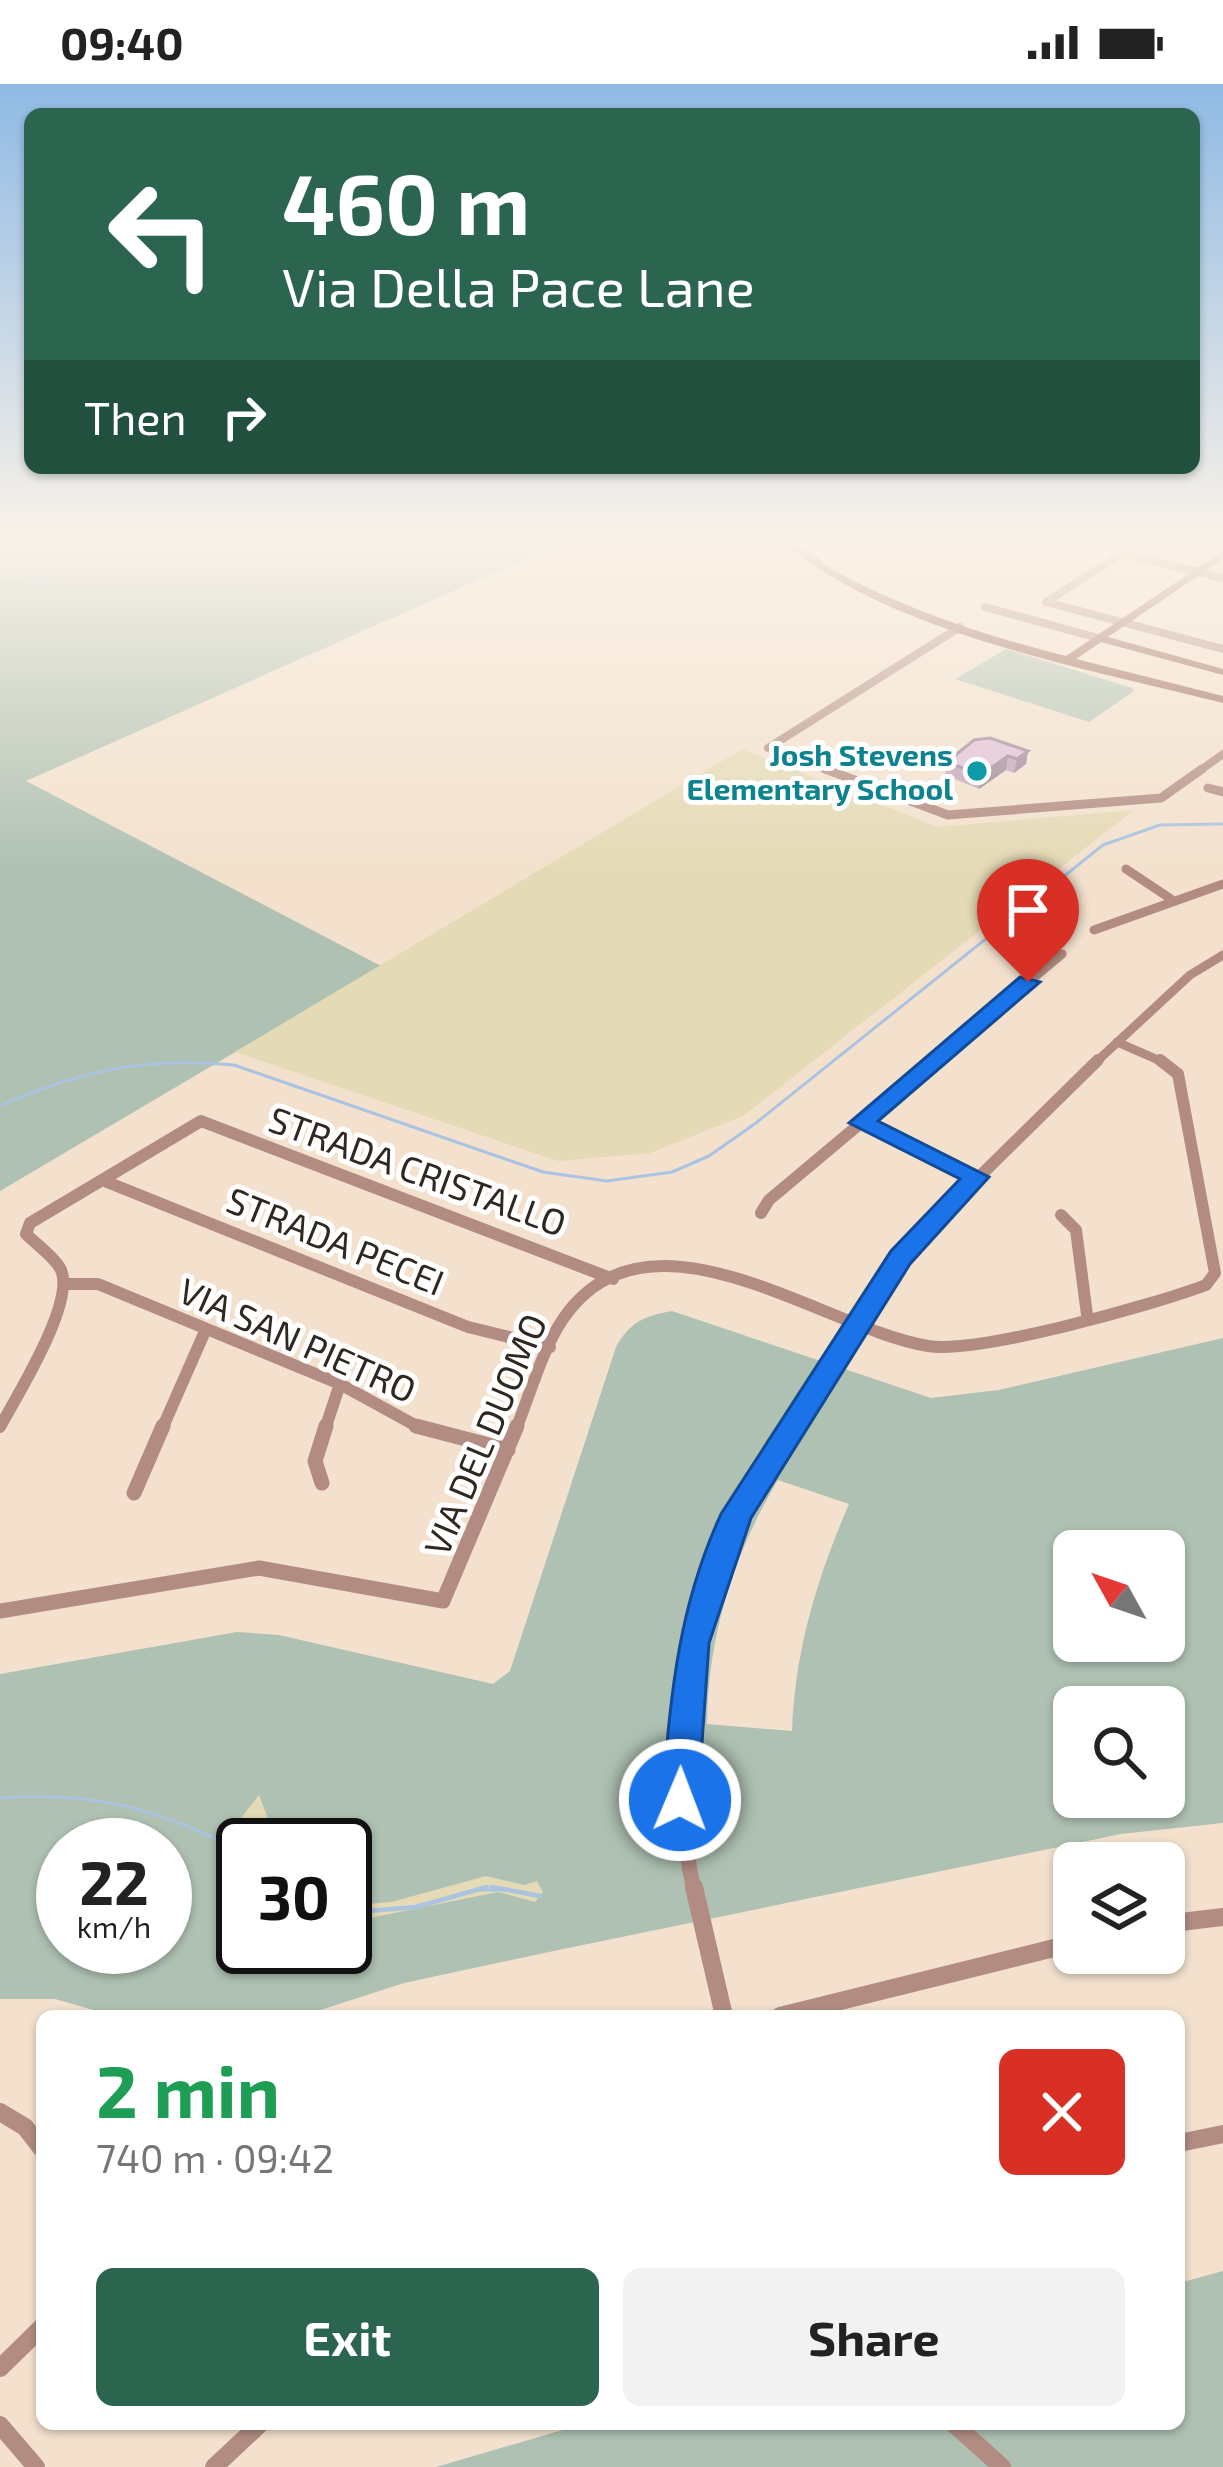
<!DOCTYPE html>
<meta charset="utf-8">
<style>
:root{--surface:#fff;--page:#f2f2f2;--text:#222;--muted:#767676;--accent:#2b654f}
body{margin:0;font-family:"Exo 2",sans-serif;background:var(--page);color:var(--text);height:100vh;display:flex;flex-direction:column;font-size:45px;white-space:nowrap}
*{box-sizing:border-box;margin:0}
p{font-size:39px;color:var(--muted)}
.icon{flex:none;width:66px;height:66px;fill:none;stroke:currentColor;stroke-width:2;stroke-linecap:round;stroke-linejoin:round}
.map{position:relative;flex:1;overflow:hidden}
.sheet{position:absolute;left:36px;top:1926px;width:1149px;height:420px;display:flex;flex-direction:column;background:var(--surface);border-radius:18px;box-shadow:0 3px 9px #0004}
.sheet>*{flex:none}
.guide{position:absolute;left:24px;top:24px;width:1176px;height:366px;border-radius:18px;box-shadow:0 3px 9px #0004;background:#2b654f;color:#fff;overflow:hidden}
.needle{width:78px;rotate:310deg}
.buttons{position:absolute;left:1053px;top:1446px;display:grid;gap:24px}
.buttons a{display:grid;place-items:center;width:132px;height:132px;border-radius:18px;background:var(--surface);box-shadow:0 3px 9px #0004;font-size:60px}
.speed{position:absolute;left:36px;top:1734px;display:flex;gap:24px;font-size:60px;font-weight:700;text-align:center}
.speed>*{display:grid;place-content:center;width:156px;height:156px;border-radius:50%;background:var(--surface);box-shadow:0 3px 9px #0004;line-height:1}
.speed small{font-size:30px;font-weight:400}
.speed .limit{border:6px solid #111;border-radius:18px;background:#fff;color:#111}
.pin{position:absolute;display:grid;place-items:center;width:102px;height:102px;color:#fff;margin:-123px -51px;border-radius:50% 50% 50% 0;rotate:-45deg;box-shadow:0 0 12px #0007}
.pin .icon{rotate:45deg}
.me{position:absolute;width:132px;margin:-66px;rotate:1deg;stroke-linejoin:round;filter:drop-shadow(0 0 9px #0008)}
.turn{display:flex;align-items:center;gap:42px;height:252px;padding:0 60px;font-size:54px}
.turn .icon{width:156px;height:156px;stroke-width:2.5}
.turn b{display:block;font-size:84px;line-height:102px}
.then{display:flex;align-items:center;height:114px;padding:0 60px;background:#0003;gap:24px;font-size:45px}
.round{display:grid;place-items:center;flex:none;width:126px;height:126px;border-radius:18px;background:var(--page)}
.overview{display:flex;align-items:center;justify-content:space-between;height:204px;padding:0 60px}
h1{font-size:72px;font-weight:700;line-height:90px;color:#1e9e55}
.cta{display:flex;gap:24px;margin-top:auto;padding:24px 60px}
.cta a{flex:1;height:138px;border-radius:18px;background:var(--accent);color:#fff;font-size:48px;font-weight:700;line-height:138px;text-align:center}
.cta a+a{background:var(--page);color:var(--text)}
.status{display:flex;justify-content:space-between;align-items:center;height:84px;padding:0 60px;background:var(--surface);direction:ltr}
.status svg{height:33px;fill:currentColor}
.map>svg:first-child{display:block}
.green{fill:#aec1b2;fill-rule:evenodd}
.sand{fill:#e4dab5}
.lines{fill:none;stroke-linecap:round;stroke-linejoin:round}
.stream-far1{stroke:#a9c3e0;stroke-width:3}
.stream{stroke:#a9c3e0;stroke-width:4.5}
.street-far4{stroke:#b28c82;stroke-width:8}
.street-far3{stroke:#b28c82;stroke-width:9}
.street-far2{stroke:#b28c82;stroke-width:12}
.street-far1{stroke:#b28c82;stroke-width:15}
.street{stroke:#b28c82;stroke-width:18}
.secondary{fill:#976154;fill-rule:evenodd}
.wall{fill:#c0a3b8}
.shaded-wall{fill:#9c8596}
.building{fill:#dfbed6;stroke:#9c8596;stroke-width:3}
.route{fill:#1a73e8;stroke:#114b97;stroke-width:3}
.culture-dot{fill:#0f9aa8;stroke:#fff;stroke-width:4.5}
.labels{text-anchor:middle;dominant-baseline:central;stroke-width:10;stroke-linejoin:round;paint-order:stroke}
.far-culture-label{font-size:30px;font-weight:bold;fill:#0d838f;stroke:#fff;text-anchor:end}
.street-label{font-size:36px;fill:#2e2820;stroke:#fff}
</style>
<div class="status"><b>09:40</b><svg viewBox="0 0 49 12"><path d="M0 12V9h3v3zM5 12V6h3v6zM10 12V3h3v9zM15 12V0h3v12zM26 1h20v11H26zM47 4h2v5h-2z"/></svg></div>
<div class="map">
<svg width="1223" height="2383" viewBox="0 0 1223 2383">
<rect width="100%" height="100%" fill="#f3e1cd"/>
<!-- green -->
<path class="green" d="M0 455H570L26 697 381 882 0 1107Z
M1006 565 1132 604 1134 607 1089 638 955 595Z
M672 1227 931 1314 999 1306 1223 1254V1739L1121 1750 544 1869 404 1899 302 1932H115L55 1915H0V1590L237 1548 279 1551 493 1600 510 1587 616 1263C630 1238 644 1232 672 1227ZM778 1396 849 1420C817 1494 795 1566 792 1647L707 1640C708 1553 733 1471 778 1396ZM1074 1467H1164V1557H1074ZM1074 1623H1164V1713H1074ZM63 1761H165V1863H63ZM243 1761H345V1863H243Z
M1223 2187V2383H436L583 2340H1179V2199Z"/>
<!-- sand -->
<path class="sand" d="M742 665 937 743 1134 726 743 1032 650 1069 558 1077 235 968Z
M259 1711 270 1740 311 1745 285 1761H243V1788L221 1769 222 1758Z
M486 1792 524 1801 537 1797 543 1808 535 1818 498 1808 345 1839V1822L391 1818Z"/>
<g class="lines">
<!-- stream-far1 -->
<path class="stream-far1" d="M0 494 46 491
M0 520 117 455
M0 1022C78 987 149 972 234 981L543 1088 607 1097 672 1088 709 1072 756 1039 1103 761 1160 741 1223 740
M0 1714C97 1707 156 1725 243 1767
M477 1806H507"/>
<!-- stream -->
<path class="stream" d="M492 1803 540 1812
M345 1829 416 1823 487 1803"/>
<!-- street-far4 -->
<path class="street-far4" d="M1199 455 1223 462
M1046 518 1123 469 1223 494
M1046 518 1223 565
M985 523 1098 554
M833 688 768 664 960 543
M1198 688 1223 670"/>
<!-- street-far3 -->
<path class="street-far3" d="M825 685 948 731 1161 714 1202 685
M1208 704 1223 708
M1126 785 1171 815
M1094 846 1223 800
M1117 958 1165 979
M932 979 1062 870
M1095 979 1190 891 1223 871"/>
<!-- street-far2 -->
<path class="street-far2" d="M861 1039 976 1093
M102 1096 468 1243 550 1263
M761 1129 769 1116 936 976
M1061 1131 1076 1146 1087 1231
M64 1200H98L340 1300 422 1345
M0 1343C16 1313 78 1215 60 1184 53 1172 36 1160 26 1150L30 1139 201 1037 613 1195
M162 1345 206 1245
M325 1345 340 1300
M516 1345C530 1311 542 1266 563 1235 649 1109 823 1245 928 1262 979 1270 1153 1221 1206 1201L1215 1189 1178 990 1160 976
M792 1345 915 1156 1098 976"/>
<!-- street-far1 -->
<path class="street-far1" d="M416 1342 508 1366
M322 1399 315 1377 326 1342
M134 1409 163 1342
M0 1527 259 1484 443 1517 517 1342
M694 1806C668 1693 682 1530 738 1427 754 1398 775 1370 794 1342"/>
<!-- street -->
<path class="street" d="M694 1803 724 1932
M1164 1840 1223 1833
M780 1932 1074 1859
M0 2028 25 2043 42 2065
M1179 2059 1223 2050
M0 2284 42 2243
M954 2340 1002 2383
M0 2341 36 2383
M214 2383 260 2340"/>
<!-- secondary -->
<path class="secondary" d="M779 455C801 455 817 476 835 487 907 526 986 552 1066 572L1223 467V475L1108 553 1223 585V591L1101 558 1076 575 1223 612V619C1086 584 886 549 779 455Z"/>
</g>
<!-- wall -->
<path class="wall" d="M1028 667 1026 680 1014 689 1006 686 979 705 945 691 947 678Z"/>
<!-- shaded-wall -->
<path class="shaded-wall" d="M1028 667 1026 680 1014 689 1017 675Z
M1008 672 1006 686 979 705 981 691Z"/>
<!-- building -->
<path class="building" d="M990 654 1028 667 1017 675 1008 672 981 691 947 678 974 656Z"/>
<!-- sky -->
<linearGradient id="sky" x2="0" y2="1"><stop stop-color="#8fbae5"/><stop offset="0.58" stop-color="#faf2e8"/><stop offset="1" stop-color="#faf2e8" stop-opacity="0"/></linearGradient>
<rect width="1223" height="789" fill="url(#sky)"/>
<!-- route -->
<path class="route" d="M1020 893 1040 898 878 1037 989 1093 910 1180 751 1434 709 1559 698 1716 693 1727 680 1732 667 1727 662 1716C671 1612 677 1526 721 1430L891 1167 960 1095 849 1039Z"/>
<!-- markers -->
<circle class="culture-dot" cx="977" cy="687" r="12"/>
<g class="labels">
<!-- far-culture labels -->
<g class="far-culture-label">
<text x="953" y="670">Josh Stevens<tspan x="953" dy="34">Elementary School</tspan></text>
</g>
<!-- street labels -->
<g class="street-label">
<text transform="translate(418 1086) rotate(20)">STRADA CRISTALLO</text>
<text transform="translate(336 1156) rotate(22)">STRADA PECEI</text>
<text transform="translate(298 1255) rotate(24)">VIA SAN PIETRO</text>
<text transform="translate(484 1350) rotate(-67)">VIA DEL DUOMO</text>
</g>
</g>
</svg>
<div class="buttons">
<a><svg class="needle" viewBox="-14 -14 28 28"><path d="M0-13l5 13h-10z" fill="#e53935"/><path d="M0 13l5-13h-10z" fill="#767676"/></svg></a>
<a><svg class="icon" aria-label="search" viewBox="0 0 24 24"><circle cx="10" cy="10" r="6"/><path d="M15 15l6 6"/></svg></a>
<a><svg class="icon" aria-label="layers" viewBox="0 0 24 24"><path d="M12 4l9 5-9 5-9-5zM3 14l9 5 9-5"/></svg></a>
</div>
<div class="speed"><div>22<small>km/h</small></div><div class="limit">30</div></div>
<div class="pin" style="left:1028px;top:898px;background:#d93025"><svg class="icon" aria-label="arrive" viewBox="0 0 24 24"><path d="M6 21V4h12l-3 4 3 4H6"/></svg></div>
<svg class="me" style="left:680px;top:1716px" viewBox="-20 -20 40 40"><circle r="17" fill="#1a73e8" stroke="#fff" stroke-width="3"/><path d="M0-11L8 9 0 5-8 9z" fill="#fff"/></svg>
<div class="guide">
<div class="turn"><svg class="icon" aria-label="left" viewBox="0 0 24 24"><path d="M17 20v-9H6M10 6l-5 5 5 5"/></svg><div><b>460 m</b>Via Della Pace Lane</div></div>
<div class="then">Then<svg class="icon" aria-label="right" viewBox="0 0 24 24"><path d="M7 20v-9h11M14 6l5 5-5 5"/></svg></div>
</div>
<section class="sheet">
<div class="overview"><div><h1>2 min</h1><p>740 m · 09:42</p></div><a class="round" style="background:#d93025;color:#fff"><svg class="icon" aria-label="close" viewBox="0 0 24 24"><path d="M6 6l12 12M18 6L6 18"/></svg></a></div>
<div class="cta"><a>Exit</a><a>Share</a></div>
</section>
</div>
